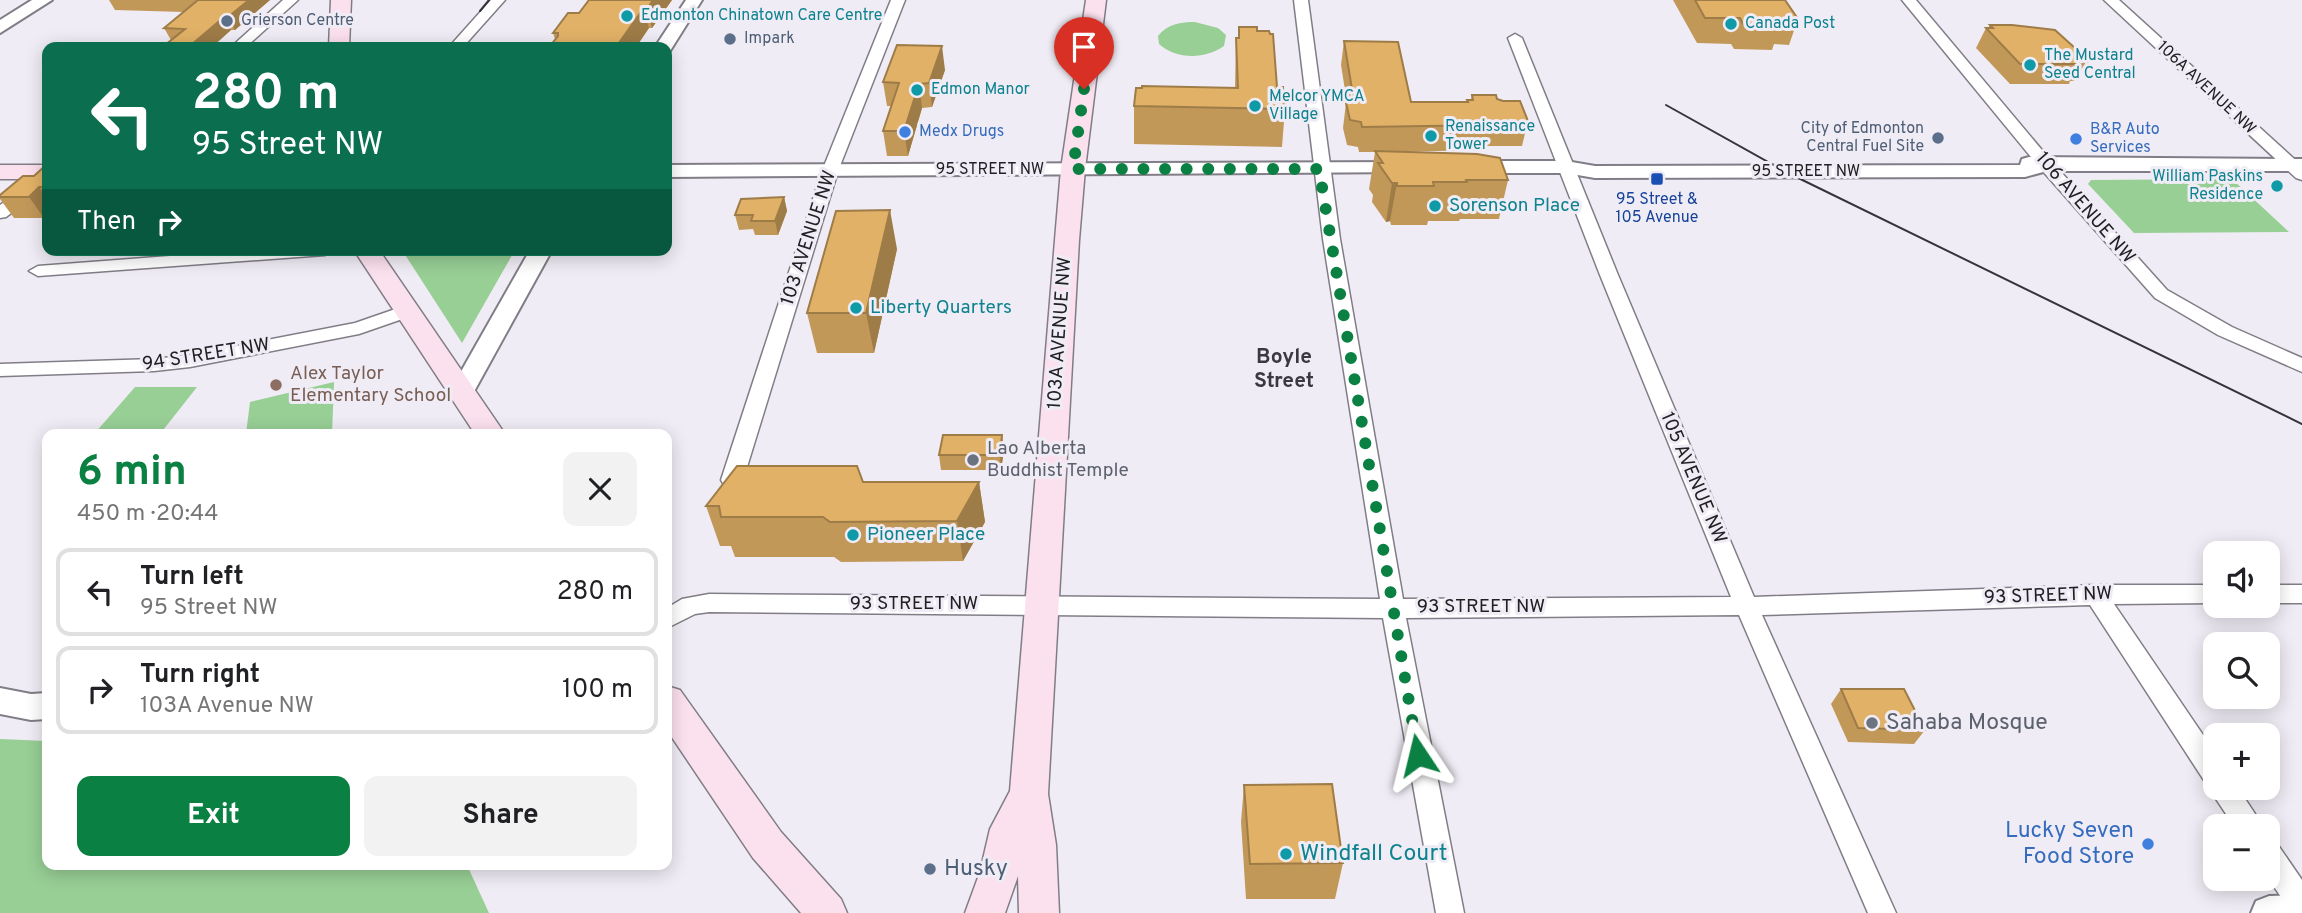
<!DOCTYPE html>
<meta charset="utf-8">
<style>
:root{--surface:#fff;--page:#f2f2f2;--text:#202124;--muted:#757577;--line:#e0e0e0;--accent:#0b8043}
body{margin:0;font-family:Overpass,sans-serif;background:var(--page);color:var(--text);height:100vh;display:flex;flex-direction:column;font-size:26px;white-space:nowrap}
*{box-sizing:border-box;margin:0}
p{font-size:23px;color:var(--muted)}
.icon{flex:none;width:38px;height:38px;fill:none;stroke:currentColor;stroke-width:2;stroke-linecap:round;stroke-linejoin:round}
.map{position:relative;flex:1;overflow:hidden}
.side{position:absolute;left:42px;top:429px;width:630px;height:441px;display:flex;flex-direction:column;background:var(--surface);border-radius:14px;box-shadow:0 4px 18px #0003}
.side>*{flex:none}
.guide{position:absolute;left:42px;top:42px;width:630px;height:214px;border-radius:14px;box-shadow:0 4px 18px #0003;background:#0b6e4f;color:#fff;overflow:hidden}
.buttons{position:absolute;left:2203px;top:541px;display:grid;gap:14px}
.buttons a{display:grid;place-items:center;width:77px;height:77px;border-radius:14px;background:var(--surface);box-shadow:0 4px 18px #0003;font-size:35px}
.pin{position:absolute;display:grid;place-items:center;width:60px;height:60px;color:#fff;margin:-72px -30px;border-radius:50% 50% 50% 0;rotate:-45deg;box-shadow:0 0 7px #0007}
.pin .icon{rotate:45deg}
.me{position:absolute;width:77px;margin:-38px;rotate:350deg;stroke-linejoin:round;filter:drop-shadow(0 0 5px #0008)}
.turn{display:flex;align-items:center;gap:24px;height:147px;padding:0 35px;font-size:32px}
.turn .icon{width:91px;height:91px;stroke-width:2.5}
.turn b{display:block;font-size:49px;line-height:60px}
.then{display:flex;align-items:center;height:66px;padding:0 35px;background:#0003;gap:14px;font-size:26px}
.round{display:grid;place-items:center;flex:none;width:74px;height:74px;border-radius:14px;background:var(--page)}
.head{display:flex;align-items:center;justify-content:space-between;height:119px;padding:0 35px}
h1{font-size:42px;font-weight:700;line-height:52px;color:var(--accent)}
.cta{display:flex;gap:14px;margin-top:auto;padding:14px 35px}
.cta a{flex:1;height:80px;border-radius:14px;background:var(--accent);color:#fff;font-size:28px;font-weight:700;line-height:80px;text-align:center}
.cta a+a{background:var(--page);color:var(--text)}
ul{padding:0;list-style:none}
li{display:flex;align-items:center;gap:21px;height:88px;margin:0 14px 10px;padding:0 21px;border:4px solid var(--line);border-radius:14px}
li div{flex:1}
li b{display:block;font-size:26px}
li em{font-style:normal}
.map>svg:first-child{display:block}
.green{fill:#98cf95}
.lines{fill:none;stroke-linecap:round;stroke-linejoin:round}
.minor-casing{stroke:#817d86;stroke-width:3}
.tertiary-casing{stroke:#817d86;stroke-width:4}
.secondary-casing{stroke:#817d86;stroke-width:3}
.minor{fill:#fff;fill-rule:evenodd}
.tertiary{fill:#fff;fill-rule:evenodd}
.secondary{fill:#fbe0ed;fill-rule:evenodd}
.tram{stroke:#363438;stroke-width:2}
.wall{fill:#c29859}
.shaded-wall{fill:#9e7c48}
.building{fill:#e1b167;stroke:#9e7c48;stroke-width:2}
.route{stroke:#0b8043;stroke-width:12;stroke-dasharray:0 21.6}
.culture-dot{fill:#0f9aa8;stroke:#f0ecf5;stroke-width:2.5}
.service-dot{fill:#5c6f8a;stroke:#f0ecf5;stroke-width:2.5}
.shop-dot{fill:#3f7fe0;stroke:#f0ecf5;stroke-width:2.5}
.transit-dot{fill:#1a4fb4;stroke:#f0ecf5;stroke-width:2.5}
.education-dot{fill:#8d6e63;stroke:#f0ecf5;stroke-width:2.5}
.worship-dot{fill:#6b7280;stroke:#f0ecf5;stroke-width:2.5}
.labels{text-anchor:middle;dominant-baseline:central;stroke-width:6;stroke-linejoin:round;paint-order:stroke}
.far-culture-label{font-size:16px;fill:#0d838f;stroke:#f0ecf5;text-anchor:start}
.far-service-label{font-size:16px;fill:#4e5e75;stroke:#f0ecf5;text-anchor:start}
.far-street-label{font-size:16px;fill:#212023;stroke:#f0ecf5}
.far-shop-label{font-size:16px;fill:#366cbe;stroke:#f0ecf5;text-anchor:start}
.far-transit-label{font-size:16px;fill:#164399;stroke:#f0ecf5}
.culture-label{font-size:19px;fill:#0d838f;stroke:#f0ecf5;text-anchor:start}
.street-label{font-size:19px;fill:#212023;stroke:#f0ecf5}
.education-label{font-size:19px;fill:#785e54;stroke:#f0ecf5;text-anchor:start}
.worship-label{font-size:19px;fill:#5b616d;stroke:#f0ecf5;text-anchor:start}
.neighbourhood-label{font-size:21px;font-weight:bold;fill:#3b3840;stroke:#f0ecf5}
.near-worship-label{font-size:23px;fill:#5b616d;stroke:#f0ecf5;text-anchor:start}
.near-shop-label{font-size:23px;fill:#366cbe;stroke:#f0ecf5;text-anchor:end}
.near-culture-label{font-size:23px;fill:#0d838f;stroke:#f0ecf5;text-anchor:start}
.near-service-label{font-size:23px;fill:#4e5e75;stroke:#f0ecf5;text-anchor:start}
</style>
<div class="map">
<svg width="2302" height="913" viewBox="0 0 2302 913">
<rect width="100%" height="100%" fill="#f0ecf5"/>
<!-- green -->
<path class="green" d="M1195 22 1218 28 1226 35 1224 46C1206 59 1176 60 1159 44L1158 36C1167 24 1181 22 1195 22Z
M2232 179 2289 232 2134 233 2088 184 2091 180Z
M402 250H515L462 343Z
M334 382 332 434H246L250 402Z
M135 387H197L160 434H94Z
M0 739 47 741V864L467 865 489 913H0Z"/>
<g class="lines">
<!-- minor casing -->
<g class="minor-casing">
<path id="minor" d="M283 0H298L246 47H231Z
M491 0H505L463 47H449Z
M891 0H905L838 171 743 480 740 485 732 488 724 485 721 480 822 171Z
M1294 0H1308L1340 239 1403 599 1731 597 1600 275 1508 38 1515 34 1522 38 1618 275 1754 597 2095 585H2216V603L2114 604 2216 754V788H2238L2263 826H2234L2214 796 2210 787 2207 785 2090 605 1762 615 1896 913H1868L1739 615 1406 618 1464 913H1436L1383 618 709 612 695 614 667 628V608L682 599 709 594 1380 599 1323 239Z
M1902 0H1916L2052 162 2167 290 2232 327 2302 358V372L2218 335 2155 298 2040 168Z
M2104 0H2119L2302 166V180L2296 178Z
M47 173V186L6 217 0 218V205Z
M249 250H334L325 255 38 276 29 271 38 266Z
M407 305 416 311 414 315 359 334 190 367 154 371 0 376V364L154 359 190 355 355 323Z
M2268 585H2302V603H2268Z
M2268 841 2278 845 2302 880V913H2292L2268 878Z"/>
</g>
<!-- tertiary casing -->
<g class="tertiary-casing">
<path id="tertiary" d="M32 0H52L0 33V20Z
M686 0H702L670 51 667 52V47H655Z
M2029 157 2302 159V171H2047L2025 177 1595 178 1566 173H1468L1461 171 1458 167 1461 163 1468 161H1566L1595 166 2020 165 2022 159Z
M1408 162 1415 164 1418 168 1415 172 667 177V165Z
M530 250H552L471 397 462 399 453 397 450 391Z
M0 688 31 694 47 693V719L31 720 0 714Z
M2302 895V913H2251L2256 901 2269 896Z"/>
</g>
<!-- secondary casing -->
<g class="secondary-casing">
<path id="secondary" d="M331 0H351L349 47H329Z
M1086 0H1106L1085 169 1079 240 1048 794 1056 845 1059 913H1019L1018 876 1005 913H965L980 872 990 829 1010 791 1055 240 1061 169Z
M0 165H47V179H0Z
M354 250H379L505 434H475Z
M667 686 680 690 781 832 841 899 847 913H801L753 858 667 730Z"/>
</g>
<!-- minor -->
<use href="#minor" class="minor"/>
<!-- tertiary -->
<use href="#tertiary" class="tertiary"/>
<!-- secondary -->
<use href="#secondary" class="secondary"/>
<!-- tram -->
<path class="tram" d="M480 11 489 0
M1666 105 1786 172 2302 424"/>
</g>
<!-- wall -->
<path class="wall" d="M109 0H270L235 30H231L212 47H166L165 45 171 40 164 28 184 12 115 10Z
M589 0H672L652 28H649L636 47H550V46L555 39 553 33 579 13Z
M1673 0H1785L1798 19 1789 45 1774 44 1772 50 1734 49 1731 44 1697 43Z
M1990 25 2086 58 2085 61 2086 62 2075 81H2070L2069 84H2010L1976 48 1986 28H1988Z
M1239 27 1257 31 1285 109 1282 147 1134 144V106L1235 88 1236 38H1238Z
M1344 41 1411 102H1467V100H1471L1472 95 1497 99 1528 121 1522 146H1487V150L1391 152 1508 180 1499 219H1460L1459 221H1428L1427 225H1391L1390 221 1386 222 1372 202 1373 195 1369 189 1375 152H1359L1358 147 1347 145 1343 128 1346 103H1347L1341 65Z
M945 70 932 107 922 108 908 156H887L883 131 891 106H887L883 82Z
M47 164V215L44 218H14L0 199V195L34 176Z
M784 197 787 211 778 235H755L753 229 739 230 735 215Z
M897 249 874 353H817L807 313Z
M1004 450 1001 470H941L939 455Z
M863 482H979L985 522 963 561 841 562 834 557H735L731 546H720L706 506Z
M1841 689 1925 730 1914 744 1848 742 1831 704Z
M1244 785 1343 863 1335 899H1246L1241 822Z"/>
<!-- shaded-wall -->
<path class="shaded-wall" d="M249 0H270L235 30 228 17Z
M653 0H672L652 28 647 9Z
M643 9 649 28 636 47H616Z
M224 17 231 30 212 47H192L191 45Z
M942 46 945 70 932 107 929 83Z
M919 84 922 108 908 156 904 131Z
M1392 183H1397L1390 221 1386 222Z
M39 187 47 198V215L44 218 29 197Z
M784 197 787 211 778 235 775 221Z
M890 210 897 249 874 353 866 313Z
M1002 435 1004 450 1001 470 1000 455Z
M979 482 985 522 963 561 957 521Z"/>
<!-- building -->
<path class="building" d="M198 0H249L228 17H224L191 45H165L185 29 164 28Z
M589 0H653L647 9H643L616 47H561L562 46H550L558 36V33H553L568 13H579Z
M1695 0H1785L1798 19H1778L1781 24H1743L1740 18H1705Z
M1990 25H2012L2055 30 2086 58H2082L2086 62H2078L2080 64H2020L1986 28H1993Z
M1239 27H1257V31H1269L1270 34H1273L1277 87H1283L1285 109 1134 106 1136 88H1142V86L1238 88 1236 38H1239Z
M1344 41 1398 42 1411 102H1468L1467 100H1473L1472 95H1496L1497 99 1503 101H1520L1528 121 1490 122 1492 125 1362 127 1361 122 1350 120 1346 103 1354 101Z
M897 45 942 46 929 83 919 84 904 131H883L899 83 883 82Z
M1375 151 1477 154 1500 158 1508 180H1466L1467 182H1433L1434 186H1397V183H1392L1378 163H1383Z
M47 164V187H39L29 197H0V195L23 176H34Z
M784 197 775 221H751L753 215H735L741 199Z
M890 210 866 313H807L836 211Z
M943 435H1002L1000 455H939Z
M737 466H857L863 482H979L957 521 830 522 823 517H721L719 506H706Z
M1841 689H1904L1925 730 1858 728Z
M1332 784 1343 863 1250 864 1244 785Z"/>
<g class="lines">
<!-- route -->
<path class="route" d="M1084 89 1073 169H1319L1418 755"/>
</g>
<!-- markers -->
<g class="culture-dot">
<circle cx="627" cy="16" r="7"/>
<circle cx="1731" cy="24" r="7"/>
<circle cx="2030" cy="65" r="7"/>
<circle cx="917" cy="90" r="7"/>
<circle cx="1255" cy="106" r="7"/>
<circle cx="1431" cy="136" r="7"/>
<circle cx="2277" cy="186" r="7"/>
<circle cx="1435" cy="206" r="7"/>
<circle cx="856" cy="308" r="7"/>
<circle cx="853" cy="535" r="7"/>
<circle cx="1286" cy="854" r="7"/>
</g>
<g class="service-dot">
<circle cx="227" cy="21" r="7"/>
<circle cx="730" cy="39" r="7"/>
<circle cx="1938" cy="138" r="7"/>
<circle cx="930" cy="869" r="7"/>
</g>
<g class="shop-dot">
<circle cx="905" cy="132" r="7"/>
<circle cx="2076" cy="139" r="7"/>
<circle cx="2148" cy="844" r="7"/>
</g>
<rect class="transit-dot" x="1650" y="172" width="14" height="14" rx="3.5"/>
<circle class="education-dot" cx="276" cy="385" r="7"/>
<g class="worship-dot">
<circle cx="973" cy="460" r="7"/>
<circle cx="1872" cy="723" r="7"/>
</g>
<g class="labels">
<!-- far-culture labels -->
<g class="far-culture-label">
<text x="641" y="16">Edmonton Chinatown Care Centre</text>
<text x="1745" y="24">Canada Post</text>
<text x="2044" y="56">The Mustard<tspan x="2044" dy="18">Seed Central</tspan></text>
<text x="931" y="90">Edmon Manor</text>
<text x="1269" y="97">Melcor YMCA<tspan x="1269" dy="18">Village</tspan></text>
<text x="1445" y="127">Renaissance<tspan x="1445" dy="18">Tower</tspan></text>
<text x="2263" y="177" text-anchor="end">William Paskins<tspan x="2263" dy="18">Residence</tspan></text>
</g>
<!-- far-service labels -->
<g class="far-service-label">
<text x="241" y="21">Grierson Centre</text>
<text x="744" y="39">Impark</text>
<text x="1924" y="129" text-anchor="end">City of Edmonton<tspan x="1924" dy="18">Central Fuel Site</tspan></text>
</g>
<!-- far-street labels -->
<g class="far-street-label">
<text transform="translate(2206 88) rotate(43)">106A AVENUE NW</text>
<text x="990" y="170">95 STREET NW</text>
<text x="1806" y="172">95 STREET NW</text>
</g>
<!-- far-shop labels -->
<g class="far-shop-label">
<text x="2090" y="130">B&amp;R Auto<tspan x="2090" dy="18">Services</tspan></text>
<text x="919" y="132">Medx Drugs</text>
</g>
<!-- far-transit labels -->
<g class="far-transit-label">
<text x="1657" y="200">95 Street &amp;<tspan x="1657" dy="18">105 Avenue</tspan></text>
</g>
<!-- culture labels -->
<g class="culture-label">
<text x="1449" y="206">Sorenson Place</text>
<text x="870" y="308">Liberty Quarters</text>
<text x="867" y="535">Pioneer Place</text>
</g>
<!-- street labels -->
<g class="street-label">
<text transform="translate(2085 208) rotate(49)">106 AVENUE NW</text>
<text transform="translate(809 238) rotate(-72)">103 AVENUE NW</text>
<text transform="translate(1060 333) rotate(-86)">103A AVENUE NW</text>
<text transform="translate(206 355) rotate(-9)">94 STREET NW</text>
<text transform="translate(1693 478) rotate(67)">105 AVENUE NW</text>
<text transform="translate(2048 596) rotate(-2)">93 STREET NW</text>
<text x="914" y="604">93 STREET NW</text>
<text x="1481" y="607">93 STREET NW</text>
</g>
<!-- education labels -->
<g class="education-label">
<text x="290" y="374">Alex Taylor<tspan x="290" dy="22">Elementary School</tspan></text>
</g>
<!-- worship labels -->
<g class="worship-label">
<text x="987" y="449">Lao Alberta<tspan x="987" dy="22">Buddhist Temple</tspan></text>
</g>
<!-- neighbourhood labels -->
<g class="neighbourhood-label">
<text x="1284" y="357">Boyle<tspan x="1284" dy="24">Street</tspan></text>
</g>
<!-- near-worship labels -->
<g class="near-worship-label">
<text x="1886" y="723">Sahaba Mosque</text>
</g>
<!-- near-shop labels -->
<g class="near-shop-label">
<text x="2134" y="831">Lucky Seven<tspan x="2134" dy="26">Food Store</tspan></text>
</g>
<!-- near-culture labels -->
<g class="near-culture-label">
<text x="1300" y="854">Windfall Court</text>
</g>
<!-- near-service labels -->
<g class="near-service-label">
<text x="944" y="869">Husky</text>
</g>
</g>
</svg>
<div class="buttons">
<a><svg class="icon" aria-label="sound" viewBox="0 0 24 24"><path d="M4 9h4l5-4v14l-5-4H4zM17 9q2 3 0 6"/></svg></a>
<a><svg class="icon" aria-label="search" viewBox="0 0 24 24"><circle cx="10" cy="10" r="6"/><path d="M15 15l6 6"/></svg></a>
<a>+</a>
<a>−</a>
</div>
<div class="pin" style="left:1084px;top:89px;background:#d93025"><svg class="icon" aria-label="arrive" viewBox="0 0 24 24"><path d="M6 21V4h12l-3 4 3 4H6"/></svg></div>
<svg class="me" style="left:1418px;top:755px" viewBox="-20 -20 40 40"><path d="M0-17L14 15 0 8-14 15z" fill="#0b8043" stroke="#fff" stroke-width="4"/></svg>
<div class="guide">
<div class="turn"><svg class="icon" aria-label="left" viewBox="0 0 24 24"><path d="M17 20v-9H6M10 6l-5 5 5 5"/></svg><div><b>280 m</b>95 Street NW</div></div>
<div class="then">Then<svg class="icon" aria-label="right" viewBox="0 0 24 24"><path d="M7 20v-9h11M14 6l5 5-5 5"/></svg></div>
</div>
<section class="side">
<div class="head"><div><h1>6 min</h1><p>450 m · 20:44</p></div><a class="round"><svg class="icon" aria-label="close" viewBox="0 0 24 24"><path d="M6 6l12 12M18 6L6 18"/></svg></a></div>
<ul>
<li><svg class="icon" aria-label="left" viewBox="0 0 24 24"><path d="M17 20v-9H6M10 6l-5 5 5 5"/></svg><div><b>Turn left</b><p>95 Street NW</p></div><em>280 m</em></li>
<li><svg class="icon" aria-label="right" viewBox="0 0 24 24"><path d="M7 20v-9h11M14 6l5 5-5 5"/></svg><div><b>Turn right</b><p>103A Avenue NW</p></div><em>100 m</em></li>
</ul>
<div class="cta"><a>Exit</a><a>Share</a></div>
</section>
</div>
